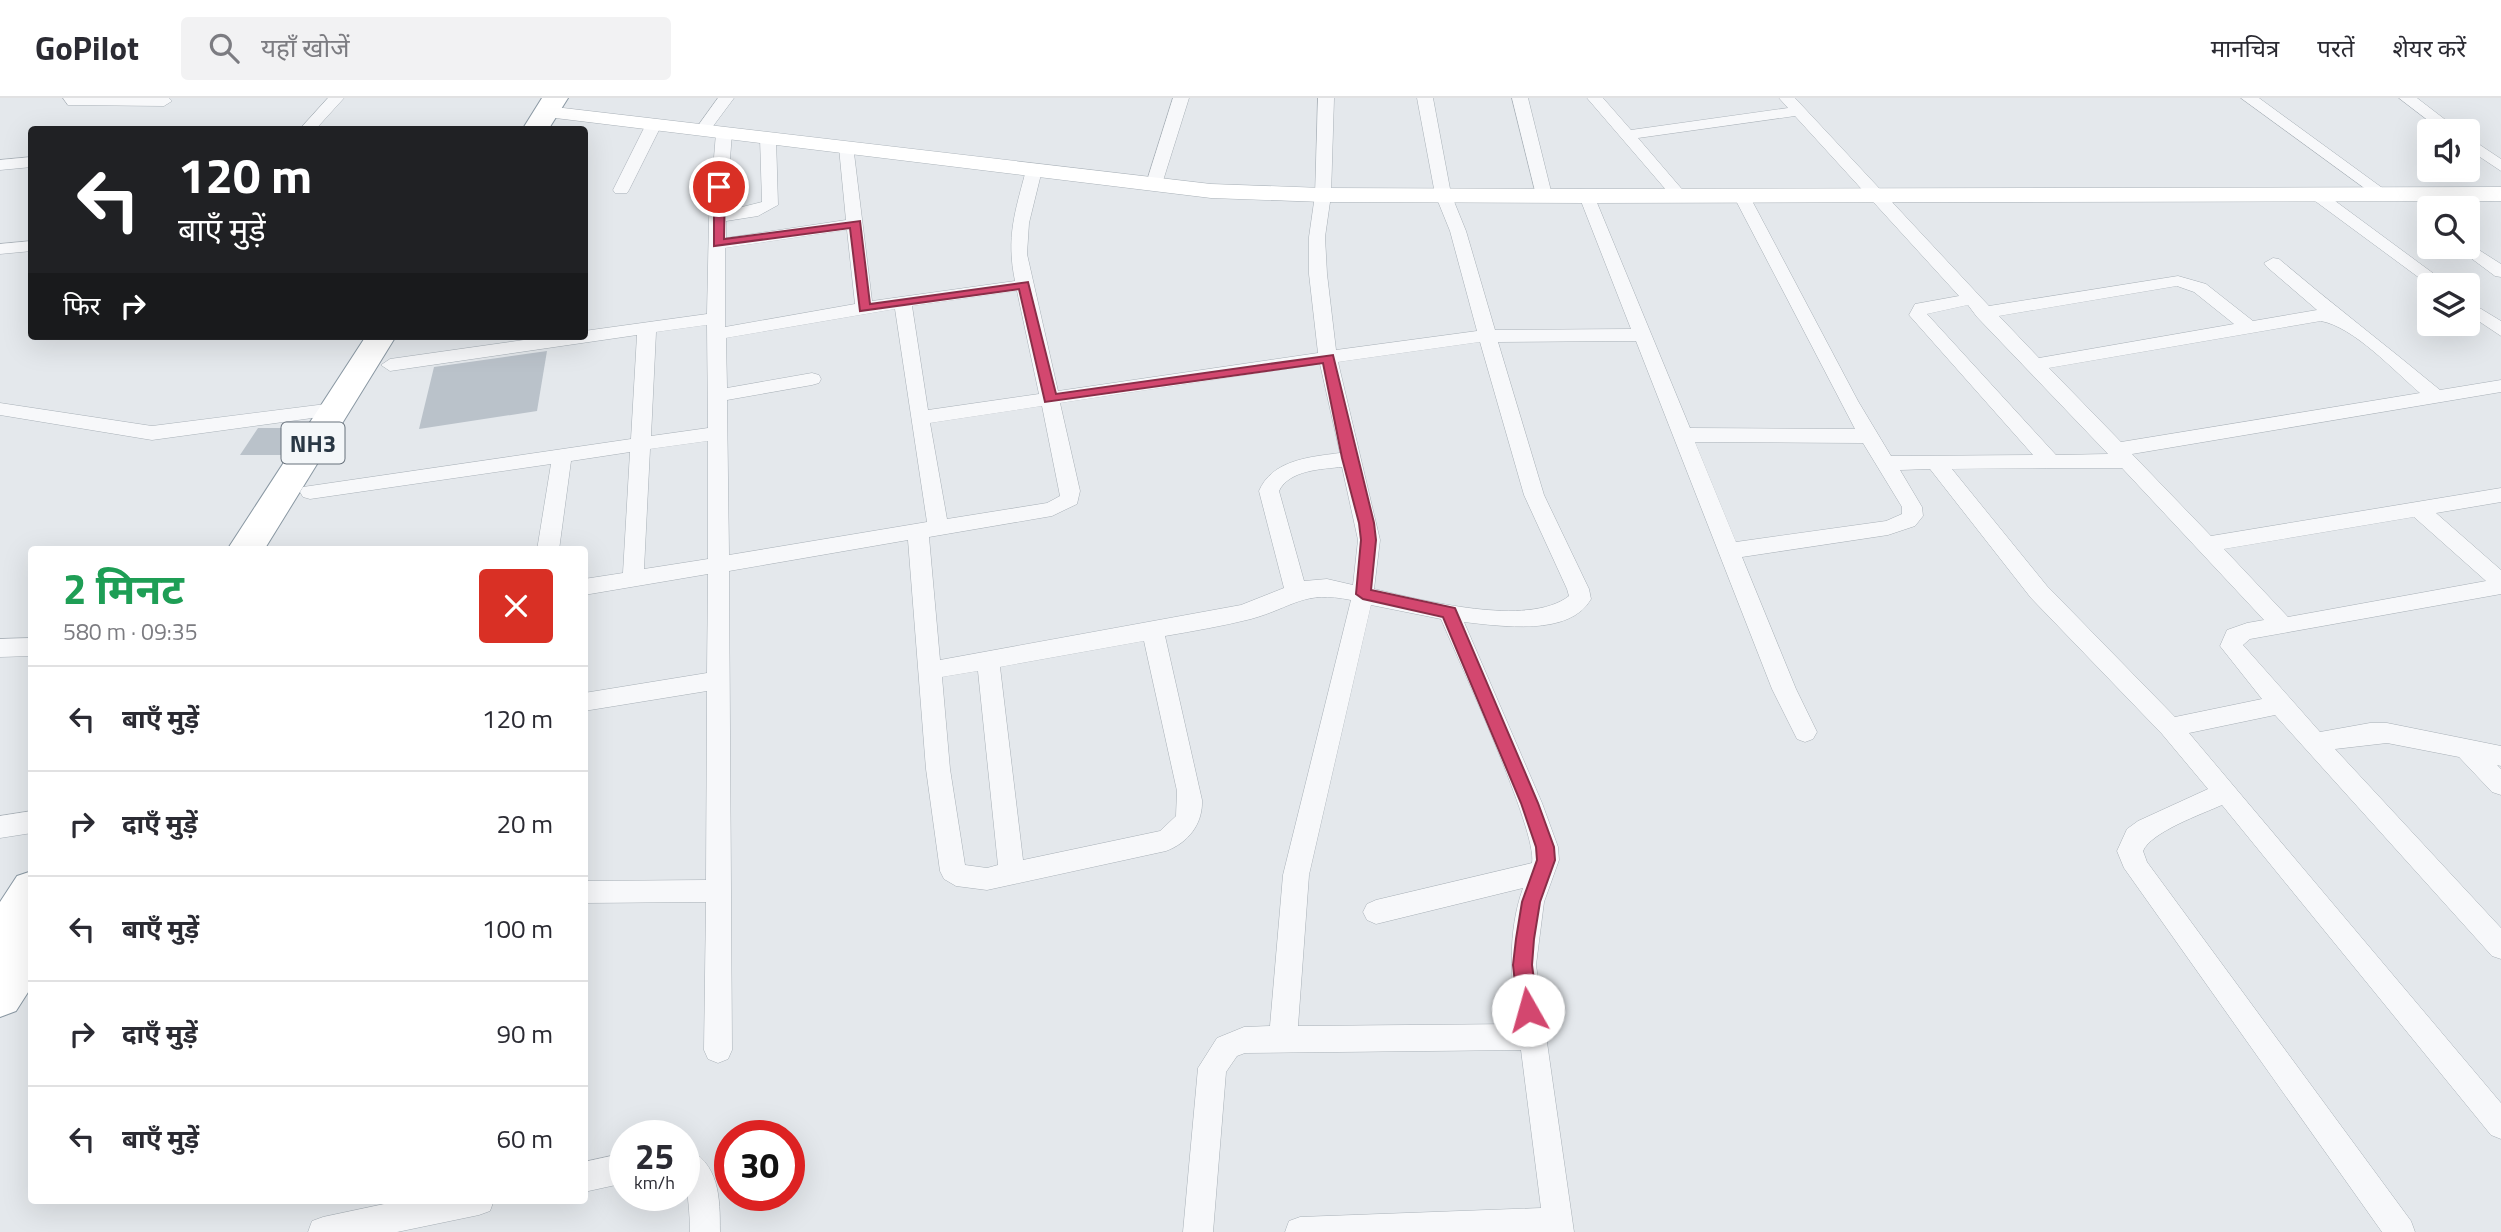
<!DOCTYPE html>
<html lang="hi">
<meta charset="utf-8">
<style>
:root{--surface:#fff;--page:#f2f2f3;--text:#2b2b33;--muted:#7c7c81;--line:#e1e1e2}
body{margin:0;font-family:"Titillium Web","Noto Sans Devanagari",sans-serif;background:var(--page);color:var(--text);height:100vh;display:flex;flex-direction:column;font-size:26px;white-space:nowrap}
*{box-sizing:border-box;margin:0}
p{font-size:23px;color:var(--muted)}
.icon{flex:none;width:38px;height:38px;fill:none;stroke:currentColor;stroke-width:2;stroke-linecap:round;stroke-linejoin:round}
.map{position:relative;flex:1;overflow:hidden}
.drawer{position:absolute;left:28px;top:448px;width:560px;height:658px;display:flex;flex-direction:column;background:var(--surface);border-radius:7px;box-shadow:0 7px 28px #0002}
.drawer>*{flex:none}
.top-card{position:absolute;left:28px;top:28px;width:560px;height:214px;border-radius:7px;box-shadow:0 7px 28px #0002;background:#202124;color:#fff;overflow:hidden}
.tools{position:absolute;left:2417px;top:21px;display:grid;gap:14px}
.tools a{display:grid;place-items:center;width:63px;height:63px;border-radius:7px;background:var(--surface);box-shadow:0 7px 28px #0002;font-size:35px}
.speed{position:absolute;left:609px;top:1022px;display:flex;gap:14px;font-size:35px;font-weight:700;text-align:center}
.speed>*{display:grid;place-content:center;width:91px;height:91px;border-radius:50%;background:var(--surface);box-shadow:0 7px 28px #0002;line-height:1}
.speed small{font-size:18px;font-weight:400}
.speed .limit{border:10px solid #d22;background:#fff;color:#111}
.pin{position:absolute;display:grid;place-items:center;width:60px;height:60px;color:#fff;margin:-30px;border:4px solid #fff;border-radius:50%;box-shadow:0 2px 7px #0007}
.me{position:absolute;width:77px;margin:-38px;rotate:353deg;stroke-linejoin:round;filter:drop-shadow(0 0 5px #0008)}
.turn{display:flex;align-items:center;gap:24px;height:147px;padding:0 35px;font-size:32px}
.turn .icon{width:91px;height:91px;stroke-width:2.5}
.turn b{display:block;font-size:49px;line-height:60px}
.then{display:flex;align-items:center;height:66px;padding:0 35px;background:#0003;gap:14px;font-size:26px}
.round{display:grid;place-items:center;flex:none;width:74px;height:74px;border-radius:7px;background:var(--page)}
.headline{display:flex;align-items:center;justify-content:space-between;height:119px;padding:0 35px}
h1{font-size:42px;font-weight:700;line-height:52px;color:#1e9e55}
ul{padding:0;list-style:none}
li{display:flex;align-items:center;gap:21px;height:105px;padding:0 35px;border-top:2px solid var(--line)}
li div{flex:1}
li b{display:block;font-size:26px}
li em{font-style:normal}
header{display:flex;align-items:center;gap:42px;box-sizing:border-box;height:98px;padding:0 35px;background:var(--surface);border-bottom:2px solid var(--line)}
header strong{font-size:33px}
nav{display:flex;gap:38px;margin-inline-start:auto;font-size:24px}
.search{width:490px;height:63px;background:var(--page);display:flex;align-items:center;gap:18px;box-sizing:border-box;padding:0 24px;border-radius:7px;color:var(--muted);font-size:26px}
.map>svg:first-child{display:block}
.building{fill:#bac2ca}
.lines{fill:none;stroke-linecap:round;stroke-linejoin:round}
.street-casing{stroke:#a8b0b7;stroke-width:1}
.secondary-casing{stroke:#a8b0b7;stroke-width:1}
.highway-casing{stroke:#8a98a3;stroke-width:2}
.street{fill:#f7f8fa;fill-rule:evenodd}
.secondary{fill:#fff;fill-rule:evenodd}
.highway{fill:#fff;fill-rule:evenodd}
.route{fill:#d3476f;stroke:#892e48;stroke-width:2}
.labels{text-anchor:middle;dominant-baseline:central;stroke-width:7;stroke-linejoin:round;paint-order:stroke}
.shield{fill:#f4f7f9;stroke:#67717b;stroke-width:2}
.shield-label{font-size:24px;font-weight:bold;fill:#2a3845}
</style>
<header>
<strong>GoPilot</strong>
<div class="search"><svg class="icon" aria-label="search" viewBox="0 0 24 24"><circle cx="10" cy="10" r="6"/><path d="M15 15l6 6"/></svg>यहाँ खोजें</div>
<nav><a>मानचित्र</a><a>परतें</a><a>शेयर करें</a></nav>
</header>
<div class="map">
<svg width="2501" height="1134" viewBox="0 0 2501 1134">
<rect width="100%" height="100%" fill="#e4e8ec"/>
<!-- building -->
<path class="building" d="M547 253 537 313 419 331 434 269Z
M258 330H300L282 357H240Z"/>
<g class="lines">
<!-- street casing -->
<g class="street-casing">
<path id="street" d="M63 0H169L172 3 164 8 68 7Z
M328 0H344L315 32H299Z
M718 0H734L708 35H698L695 32Z
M1173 0H1189L1162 86 1154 91 1146 86Z
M1318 0H1334L1331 97 1325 139 1327 176 1336 252 1477 233 1450 133 1435 96 1417 0H1433L1451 96 1466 133 1495 232 1631 231 1579 98 1581 95H1593L1690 330 1855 331 1733 97 1741 92 1749 97 1858 303 1891 358 2033 357 1909 217 1915 206 1959 198 1795 18 1638 40 1687 97 1679 102 1673 100 1587 0H1603L1631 32 1788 10 1779 0H1795L1989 208 2178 178 2206 186 2253 223 2317 212 2267 169 2264 165 2273 160 2279 161C2332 206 2387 248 2440 292L2501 282V294L2132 356 2211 438 2501 390V404L2436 415 2501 472V496L2250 541 2243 547 2320 634 2370 625H2387L2501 648V668L2497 667 2501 671V697L2492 694 2459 659 2387 645 2335 651 2501 830V861L2492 858 2275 617 2189 635 2501 1005V1041L2491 1037 2222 707C2202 716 2151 734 2143 753L2147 764 2411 1123 2415 1134H2382L2124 770 2117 753 2127 731 2138 723 2208 691 2162 636 2031 500 1930 371 1900 372 1922 409 1923 418 1915 428 1888 437 1742 459 1796 591 1817 634 1813 641 1805 644 1797 641 1772 591 1636 243 1498 244 1544 397 1589 491 1591 501C1570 539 1500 528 1464 524L1542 705 1558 749 1559 762 1544 804 1536 867 1574 1134H1285L1289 1123 1300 1119 1541 1110 1521 952 1245 955 1237 958 1226 974 1213 1134H1183L1198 970 1217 940 1244 929 1270 928 1283 777 1351 502C1303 492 1294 509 1251 521 1223 528 1194 533 1165 538L1202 702C1203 726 1188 745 1166 753L987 792 956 788 944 781 940 773 926 671 908 442 729 473 732 952 728 961 718 965 708 961 704 952 706 804 584 805V783L706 782 707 593 584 613V595L707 575 708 476 584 497V481L623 475 630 354 571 363 559 452H537L551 366 310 401 303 399 300 394 303 389 631 341 637 237 390 273 381 267 390 261 552 238H584V233L707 216 709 121 716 35 724 30 732 35 726 113 762 104 760 40 768 35 776 40 778 107 758 118 726 123V140L846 122 839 50 841 47H853L872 203 1015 183C1006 139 1015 114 1026 72L1028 69H1040L1042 72 1029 125 1027 156 1058 293 1318 255 1309 176V139L1315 97ZM847 132 855 206 725 229V150ZM2177 188 2194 194 2234 226 2039 260 1999 218ZM1017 193 1039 296 928 312 912 208ZM1968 207 1977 219 2108 356 2056 357 1927 216ZM895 211 927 424 729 457 727 302 812 287 819 285 821 281 819 277 812 275 727 290 726 240ZM2321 223C2354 229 2394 273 2420 295L2121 344 2049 270ZM707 227 708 330 651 338 656 234ZM1480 244 1524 397 1567 491 1569 498C1528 530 1422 502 1374 491L1380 442 1338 264ZM1320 266 1340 355C1309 359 1272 362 1259 393L1284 490 1241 507 940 562 929 439 1052 418 1077 406 1080 393 1060 305ZM1042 308 1060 398 1047 405 947 421 930 325ZM708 343V461L644 471 650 351ZM1695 344 1863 345 1902 409V416L1886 423 1736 444ZM1342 369 1358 442 1353 487 1327 481 1304 483 1279 393C1289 372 1322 371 1342 369ZM2047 370H2122L2264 522 2247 525 2227 532 2220 548 2262 601 2175 619 2047 488 1952 371ZM2414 419 2486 483 2288 519 2224 451ZM1371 507 1441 521C1458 561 1538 734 1532 765L1376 802 1367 806 1363 814 1367 822 1376 826 1523 790C1507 835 1511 879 1517 926L1298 928 1309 777ZM1144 543 1177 693 1176 718 1160 733 1023 762 1000 569ZM978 573 998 767 987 770 965 767 950 671 942 579Z
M1512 0H1528L1552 97 1550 100 1544 102 1536 97Z
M2241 0H2259L2392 97 2390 100H2378Z
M2399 0H2417L2460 33H2442Z
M654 21 662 26 629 92 627 95H615L613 92 646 26Z
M2468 39 2501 61V73L2468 51Z
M32 59V69L0 72V62Z
M2317 92 2323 94 2449 187H2429L2311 100 2309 97 2311 94Z
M32 143V153L0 156V146Z
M2468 145 2501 166V179L2495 178 2456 149H2468Z
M2468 203 2501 223V238L2468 216Z
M0 305 152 328 334 305 341 307 344 311 341 315 334 317 152 342 0 317Z
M32 540V558L0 559V541Z
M32 713V735L0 740V718Z
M684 1049C720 1064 720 1100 720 1134H690C690 1104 684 1079 684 1049Z
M625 1055V1085L584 1094V1064Z
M403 1102H494L490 1113 479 1117 397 1134H308L312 1123 323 1119Z"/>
</g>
<!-- secondary casing -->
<g class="secondary-casing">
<path id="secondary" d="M546 8 1211 86 1323 90 1587 91 2501 89V103L1587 105 1323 104 1211 100 539 18 535 14 539 10Z"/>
</g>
<!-- highway casing -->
<g class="highway-casing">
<path id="highway" d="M542 0H568L548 32H522Z
M366 238H396L264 452H227Z
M32 773V888L16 913 0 919V804L17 778Z"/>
</g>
<!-- street -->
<use href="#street" class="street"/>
<!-- secondary -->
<use href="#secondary" class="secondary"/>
<!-- highway -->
<use href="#highway" class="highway"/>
</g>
<!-- route -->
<path class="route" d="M719 85 725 89 724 141 860 123 870 206 1028 184 1056 296 1333 257 1374 425 1376 442 1371 492 1455 510 1538 705 1554 749 1555 762 1540 804 1534 841 1532 867 1538 912 1535 918 1528 921 1521 918 1518 912 1513 867 1516 841 1522 804 1537 762 1536 749 1521 705 1443 519 1363 501 1356 496 1361 442 1359 425 1342 360 1323 265 1045 304 1019 191 860 213 850 130 714 148V89Z"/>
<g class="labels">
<!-- shield labels -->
<rect class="shield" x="281.5" y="324.5" width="63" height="41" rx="5"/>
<g class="shield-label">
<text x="313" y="345">NH3</text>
</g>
</g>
</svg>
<div class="tools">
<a><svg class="icon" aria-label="sound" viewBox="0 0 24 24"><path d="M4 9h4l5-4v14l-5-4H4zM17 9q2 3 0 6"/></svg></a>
<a><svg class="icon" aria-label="search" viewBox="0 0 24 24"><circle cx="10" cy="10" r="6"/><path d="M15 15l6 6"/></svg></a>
<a><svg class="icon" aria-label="layers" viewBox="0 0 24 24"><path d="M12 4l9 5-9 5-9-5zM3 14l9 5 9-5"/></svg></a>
</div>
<div class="speed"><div>25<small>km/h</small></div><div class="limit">30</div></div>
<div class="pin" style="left:719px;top:89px;background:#d93025"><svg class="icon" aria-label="arrive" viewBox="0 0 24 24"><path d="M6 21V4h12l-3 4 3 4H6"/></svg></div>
<svg class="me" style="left:1528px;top:912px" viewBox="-20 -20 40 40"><circle r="19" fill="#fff"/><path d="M0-13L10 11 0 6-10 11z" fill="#d3476f"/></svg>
<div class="top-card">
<div class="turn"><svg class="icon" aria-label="left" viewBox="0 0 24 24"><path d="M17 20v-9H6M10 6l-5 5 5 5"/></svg><div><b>120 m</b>बाएँ मुड़ें</div></div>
<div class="then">फिर<svg class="icon" aria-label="right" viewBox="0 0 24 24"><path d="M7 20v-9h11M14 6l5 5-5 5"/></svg></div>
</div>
<section class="drawer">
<div class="headline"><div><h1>2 मिनट</h1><p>580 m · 09:35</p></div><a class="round" style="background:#d93025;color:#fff"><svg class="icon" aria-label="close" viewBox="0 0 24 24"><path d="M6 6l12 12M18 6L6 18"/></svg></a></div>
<ul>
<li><svg class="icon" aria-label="left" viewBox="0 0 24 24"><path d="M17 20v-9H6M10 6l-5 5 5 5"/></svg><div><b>बाएँ मुड़ें</b></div><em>120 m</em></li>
<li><svg class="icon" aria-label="right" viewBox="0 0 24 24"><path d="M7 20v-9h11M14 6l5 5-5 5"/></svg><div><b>दाएँ मुड़ें</b></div><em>20 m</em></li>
<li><svg class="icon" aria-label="left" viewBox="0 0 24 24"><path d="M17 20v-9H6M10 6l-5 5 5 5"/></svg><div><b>बाएँ मुड़ें</b></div><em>100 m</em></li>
<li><svg class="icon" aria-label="right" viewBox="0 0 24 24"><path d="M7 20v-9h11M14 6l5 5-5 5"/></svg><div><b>दाएँ मुड़ें</b></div><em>90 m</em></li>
<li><svg class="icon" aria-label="left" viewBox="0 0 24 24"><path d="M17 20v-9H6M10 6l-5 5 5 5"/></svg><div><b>बाएँ मुड़ें</b></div><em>60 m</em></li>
</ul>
</section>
</div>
